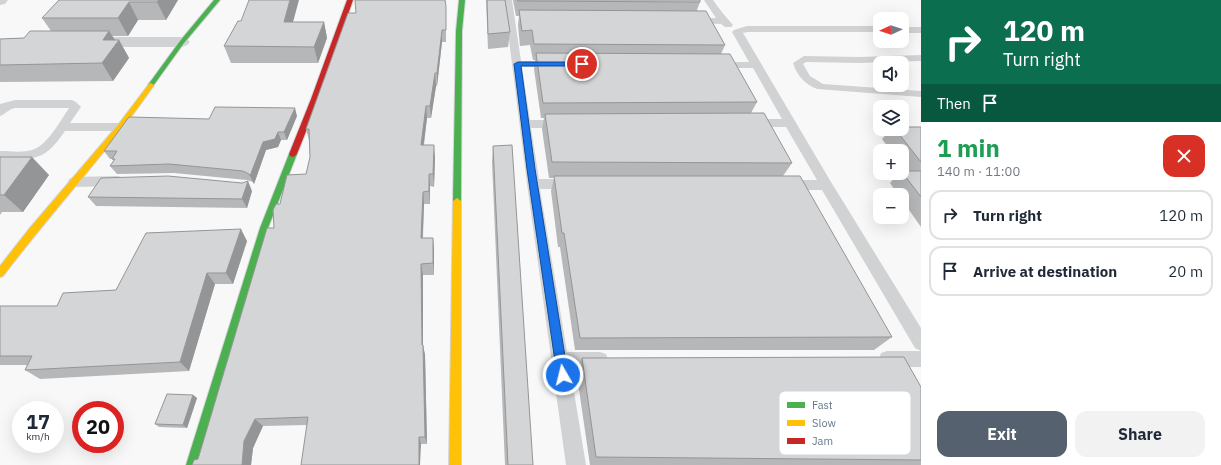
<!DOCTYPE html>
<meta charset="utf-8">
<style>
:root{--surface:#fff;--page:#f2f2f3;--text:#1f2937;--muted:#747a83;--line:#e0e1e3;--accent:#55616e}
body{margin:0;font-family:"IBM Plex Sans",sans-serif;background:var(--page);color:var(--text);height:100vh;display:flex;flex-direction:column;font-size:15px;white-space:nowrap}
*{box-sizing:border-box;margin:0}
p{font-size:13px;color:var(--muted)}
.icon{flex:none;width:22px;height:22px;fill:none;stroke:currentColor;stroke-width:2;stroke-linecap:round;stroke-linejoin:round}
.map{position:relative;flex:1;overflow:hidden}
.panel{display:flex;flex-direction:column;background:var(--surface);width:300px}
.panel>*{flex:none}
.top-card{background:#0b6e4f;color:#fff;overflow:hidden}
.needle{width:26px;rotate:267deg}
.controls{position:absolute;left:873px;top:12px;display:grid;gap:8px}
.controls a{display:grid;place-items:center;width:36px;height:36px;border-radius:8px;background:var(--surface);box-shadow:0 4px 16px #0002;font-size:20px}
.speed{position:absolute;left:12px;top:401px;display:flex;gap:8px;font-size:20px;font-weight:700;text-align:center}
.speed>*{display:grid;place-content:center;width:52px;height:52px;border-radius:50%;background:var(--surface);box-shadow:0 4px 16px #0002;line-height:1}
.speed small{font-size:10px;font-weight:400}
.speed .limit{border:6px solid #d22;background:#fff;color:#111}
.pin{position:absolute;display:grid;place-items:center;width:34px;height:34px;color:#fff;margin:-17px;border:2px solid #fff;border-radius:50%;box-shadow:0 1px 4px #0007}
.me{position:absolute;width:44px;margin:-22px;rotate:352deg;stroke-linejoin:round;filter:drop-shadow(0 0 3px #0008)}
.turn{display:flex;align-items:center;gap:14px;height:84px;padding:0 16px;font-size:18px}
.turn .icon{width:52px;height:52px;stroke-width:2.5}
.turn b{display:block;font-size:28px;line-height:34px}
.then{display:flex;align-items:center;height:38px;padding:0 16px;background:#0003;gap:8px;font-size:15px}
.round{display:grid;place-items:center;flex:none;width:42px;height:42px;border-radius:12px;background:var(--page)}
.headline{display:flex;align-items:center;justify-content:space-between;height:68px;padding:0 16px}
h1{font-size:24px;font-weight:800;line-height:30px;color:#1e9e55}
.cta{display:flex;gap:8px;margin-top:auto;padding:8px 16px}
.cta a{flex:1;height:46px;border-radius:12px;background:var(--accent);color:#fff;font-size:16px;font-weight:800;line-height:46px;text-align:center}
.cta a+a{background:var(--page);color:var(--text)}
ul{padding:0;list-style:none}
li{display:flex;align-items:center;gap:12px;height:50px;margin:0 8px 6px;padding:0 8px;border:2px solid var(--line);border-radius:12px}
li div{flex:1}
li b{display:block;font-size:15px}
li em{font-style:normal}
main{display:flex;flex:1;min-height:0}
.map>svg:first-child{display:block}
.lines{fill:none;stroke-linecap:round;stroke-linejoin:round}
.fast-casing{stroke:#d3d5d7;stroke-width:2}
.slow-casing{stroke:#d3d5d7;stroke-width:2}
.jam-casing{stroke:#d3d5d7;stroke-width:2}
.lane{fill:#d0d2d3;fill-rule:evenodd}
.street{fill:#d0d2d3;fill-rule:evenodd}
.fast{fill:#4caf50;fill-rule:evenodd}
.slow{fill:#ffc107;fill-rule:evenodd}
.jam{fill:#c62828;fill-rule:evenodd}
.wall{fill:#b6b7b9}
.shaded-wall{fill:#949596}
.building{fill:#d4d5d7;stroke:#949596}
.route{fill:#1a73e8;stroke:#114b97}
.key{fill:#fff;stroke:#d1d6dc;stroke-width:1}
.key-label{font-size:11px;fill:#65788b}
</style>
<main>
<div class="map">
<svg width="921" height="465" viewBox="0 0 921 465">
<rect width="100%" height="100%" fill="#f8f8f8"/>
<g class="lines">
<!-- fast casing -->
<g class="fast-casing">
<path id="fast" d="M214 0H220L184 43 153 86H149L148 85 180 41Z
M459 0H465L462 31 461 201 457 204 453 201 456 31Z
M293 151 297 154 268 228 198 465H186L260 228 289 154Z"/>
</g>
<!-- slow casing -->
<g class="slow-casing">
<path id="slow" d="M151 83 154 85C108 152 52 211 3 276L0 277V266L29 229 118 125 149 84Z
M457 198 461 201V465H449L453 201Z"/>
</g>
<!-- jam casing -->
<g class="jam-casing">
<path id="jam" d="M347 0H353L319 99 297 154 293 157 290 156 289 154 311 99Z"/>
</g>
<!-- lane -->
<path class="lane" d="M504 0H512L521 61H553L558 64 553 67H522L530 120H562L566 121 568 124 566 127 562 128H531L539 179H571L576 181 577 184 576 187 571 189H540L567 352H600L606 354 608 360 606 366 600 368H570L586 465H566L527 184Z
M704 0H713C719 9 726 17 733 25L731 27H725L721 24 691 23 689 21 691 19 694 18H716Z
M747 26H880V32H748L743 33 831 182 921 328V351L915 348 822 190H786L781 188 780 185 781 182 786 180H817L786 127H751L747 126 745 123 747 120 751 119H782L753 68H718L713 65 718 62H749L732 32 734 30Z
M902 27H921V33H902Z
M921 55V61L859 63 806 62 803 64 810 76 823 84 921 91V97L817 89C805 84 797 76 793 63L804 56 859 57Z
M15 100H72L76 102 81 107 70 123H121L125 124 127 127 125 130 121 131H65C45 161 34 160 0 159V151C10 151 22 153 32 150 47 146 61 120 69 108H15C7 110 6 114 0 116V104Z
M118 176 123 178 124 181 123 184 118 186 74 187 69 185 68 182 69 179 74 177Z
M887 351H921V367H887L881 365 879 359 881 353Z"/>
<!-- street -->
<path class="street" d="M0 0H8L5 4 0 5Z
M89 37H182L187 39 190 42 187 45 182 47H89L84 45 81 42 84 39Z"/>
<!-- fast -->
<use href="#fast" class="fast"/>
<!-- slow -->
<use href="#slow" class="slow"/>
<!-- jam -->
<use href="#jam" class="jam"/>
</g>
<!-- wall -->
<path class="wall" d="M59 0H178L166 20H138L128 36H112L115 40H119L129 58 113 81 0 82V39L24 38 51 31 42 18Z
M486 0H505L510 32 508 47 488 49Z
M513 0H700V2L697 10 725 45 721 54 757 102 751 113 792 163 783 176 892 337 874 350H575L560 247H558L551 191 554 178H549L542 129 544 118H541L534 69 535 60H533L530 45 520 46 518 25 519 16H516Z
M446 6V42H442L437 86H436L431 118H427L424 145 435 157 434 187 430 186V204H424L423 238H433L434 250V275H423V345L425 355 427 444H421L306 425 263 426 253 448 251 465H192L198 459 274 228 280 204 306 174 310 157 309 140 306 129 356 13Z
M293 22H324L327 38 318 63H231L224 46Z
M297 116 287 140H281L278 147 266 150 254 184 253 182 247 180 174 173 117 174 110 166 114 161 112 159H110L104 151 209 119Z
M921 127V227L902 200V195H898L890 183 899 173H902V171H906L902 165V151H891L882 139 891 129H902Z
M493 146 533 465H505L492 162Z
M0 157 49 175 23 212H2L0 215Z
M252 191 247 208 96 206 88 197Z
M247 241 233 284H215L189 371 40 379 25 370 27 365H0V306H57L116 290Z
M582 358 921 387V465H590L576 369Z
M193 395 197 398 187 428 159 427 155 424Z"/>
<!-- shaded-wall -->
<path class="shaded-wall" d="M159 0H178L166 20 157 2Z
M290 0H299L289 37 284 22Z
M129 2 138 20 128 36 118 18Z
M324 22 327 38 318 63 314 47Z
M442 30V42L437 86V73Z
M109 31 117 43 119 40 129 58 113 81 102 63 103 40Z
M435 73 436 86 431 118 430 106Z
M426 106 427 118 422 157 421 145Z
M295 108 297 116 287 140 284 132Z
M278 132 281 140 278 147 266 150 254 184 250 176 263 142Z
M434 145 435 157 434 187 433 174Z
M32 157 49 175 23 212 4 195Z
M429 174 430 186V204L429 191Z
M248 181 252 191 247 208 242 199Z
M423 192 424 204 422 250 421 238Z
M241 229 247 241 233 284 226 273Z
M433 238 434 250V275L433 263Z
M421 264 423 275V355L422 345Z
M207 273 215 284 189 371 180 362Z
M423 345 425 355 427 444 425 437Z
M193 395 197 398 187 428 183 425Z
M255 419 263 426 253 448 251 465H242L244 441Z
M419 437 421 444 420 465H419Z"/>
<!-- building -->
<path class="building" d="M59 0H159L157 2H129L118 18H42Z
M249 0H290L284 22H324L314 47 224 46 238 21H241Z
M355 0H445L446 6V30H442L437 73H435L430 106H426L421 145H434L433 174H429V191L423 192 421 238H433V263L421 264 422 345H423L425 437H419V465H301L308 417 255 419 244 441 242 465H192L194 460 198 459 267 228H274L273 210 276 204H280L287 175 306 174 310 157 309 129H306L348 13H356Z
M487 0H505L510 32 488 34Z
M517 0H700V2L518 1Z
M519 10 706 11 725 45 534 44 532 30 522 31Z
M30 31H109L103 40H119L102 63 0 65V39L24 38Z
M536 53 730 54 757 102 543 103Z
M215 107 295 108 284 132H278L275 139 263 142 250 176 249 174 243 171 169 164 110 166 115 159H112L117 151H104L129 117 209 119Z
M764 113 792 163 552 162 545 114Z
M902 127H921V162L895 129H902Z
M512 145 533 465H508L493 146Z
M0 157H32L4 195H0Z
M902 171H921V197L902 172Z
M168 176 242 183 248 181 242 199 88 197 101 178Z
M554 176H800L892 337 580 338 564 233H562Z
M241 229 226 273H207L180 362 25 370 32 356H0V306H57L63 293 116 290 146 233Z
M904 357 921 387V460L596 457 582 358Z
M167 394 193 395 183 425 155 424Z"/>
<!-- route -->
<path class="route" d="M582 62 585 64 584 66H521L535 169 568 375 567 379 563 380 559 379 557 375 527 169 514 64 518 62Z"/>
<!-- legend -->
<rect x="779" y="391" width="132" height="64" rx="6" class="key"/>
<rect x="787" y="402" width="18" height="6" fill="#4caf50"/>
<rect x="787" y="420" width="18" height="6" fill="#ffc107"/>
<rect x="787" y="438" width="18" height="6" fill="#c62828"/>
<g class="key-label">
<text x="812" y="409">Fast</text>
<text x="812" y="427">Slow</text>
<text x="812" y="445">Jam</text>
</g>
</svg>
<div class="controls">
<a><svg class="needle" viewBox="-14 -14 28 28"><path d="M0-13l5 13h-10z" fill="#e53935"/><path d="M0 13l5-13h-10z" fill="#747a83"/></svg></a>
<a><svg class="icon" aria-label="sound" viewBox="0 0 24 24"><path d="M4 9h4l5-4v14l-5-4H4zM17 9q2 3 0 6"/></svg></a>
<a><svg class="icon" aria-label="layers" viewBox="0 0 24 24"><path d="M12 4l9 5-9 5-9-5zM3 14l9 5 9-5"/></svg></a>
<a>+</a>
<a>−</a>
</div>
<div class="speed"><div>17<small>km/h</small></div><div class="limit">20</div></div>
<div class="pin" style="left:582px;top:64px;background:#d93025"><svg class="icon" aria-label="arrive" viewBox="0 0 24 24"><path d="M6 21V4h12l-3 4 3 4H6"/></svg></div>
<svg class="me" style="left:563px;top:375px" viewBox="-20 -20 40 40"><circle r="17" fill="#1a73e8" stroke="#fff" stroke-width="3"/><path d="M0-11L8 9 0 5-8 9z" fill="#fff"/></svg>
</div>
<section class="panel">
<div class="top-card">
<div class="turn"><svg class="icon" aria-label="right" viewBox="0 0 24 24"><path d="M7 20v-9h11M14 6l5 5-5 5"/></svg><div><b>120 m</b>Turn right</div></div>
<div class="then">Then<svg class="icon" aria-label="arrive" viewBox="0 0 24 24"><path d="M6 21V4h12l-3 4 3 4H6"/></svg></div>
</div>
<div class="headline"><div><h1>1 min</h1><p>140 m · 11:00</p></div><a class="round" style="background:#d93025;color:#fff"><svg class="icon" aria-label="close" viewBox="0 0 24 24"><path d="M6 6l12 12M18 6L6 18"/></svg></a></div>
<ul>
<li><svg class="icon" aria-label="right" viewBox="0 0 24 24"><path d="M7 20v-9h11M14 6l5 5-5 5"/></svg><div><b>Turn right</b></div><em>120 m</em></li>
<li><svg class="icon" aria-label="arrive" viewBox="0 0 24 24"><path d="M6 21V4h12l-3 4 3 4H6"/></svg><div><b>Arrive at destination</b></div><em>20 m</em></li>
</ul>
<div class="cta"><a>Exit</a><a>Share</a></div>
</section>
</main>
